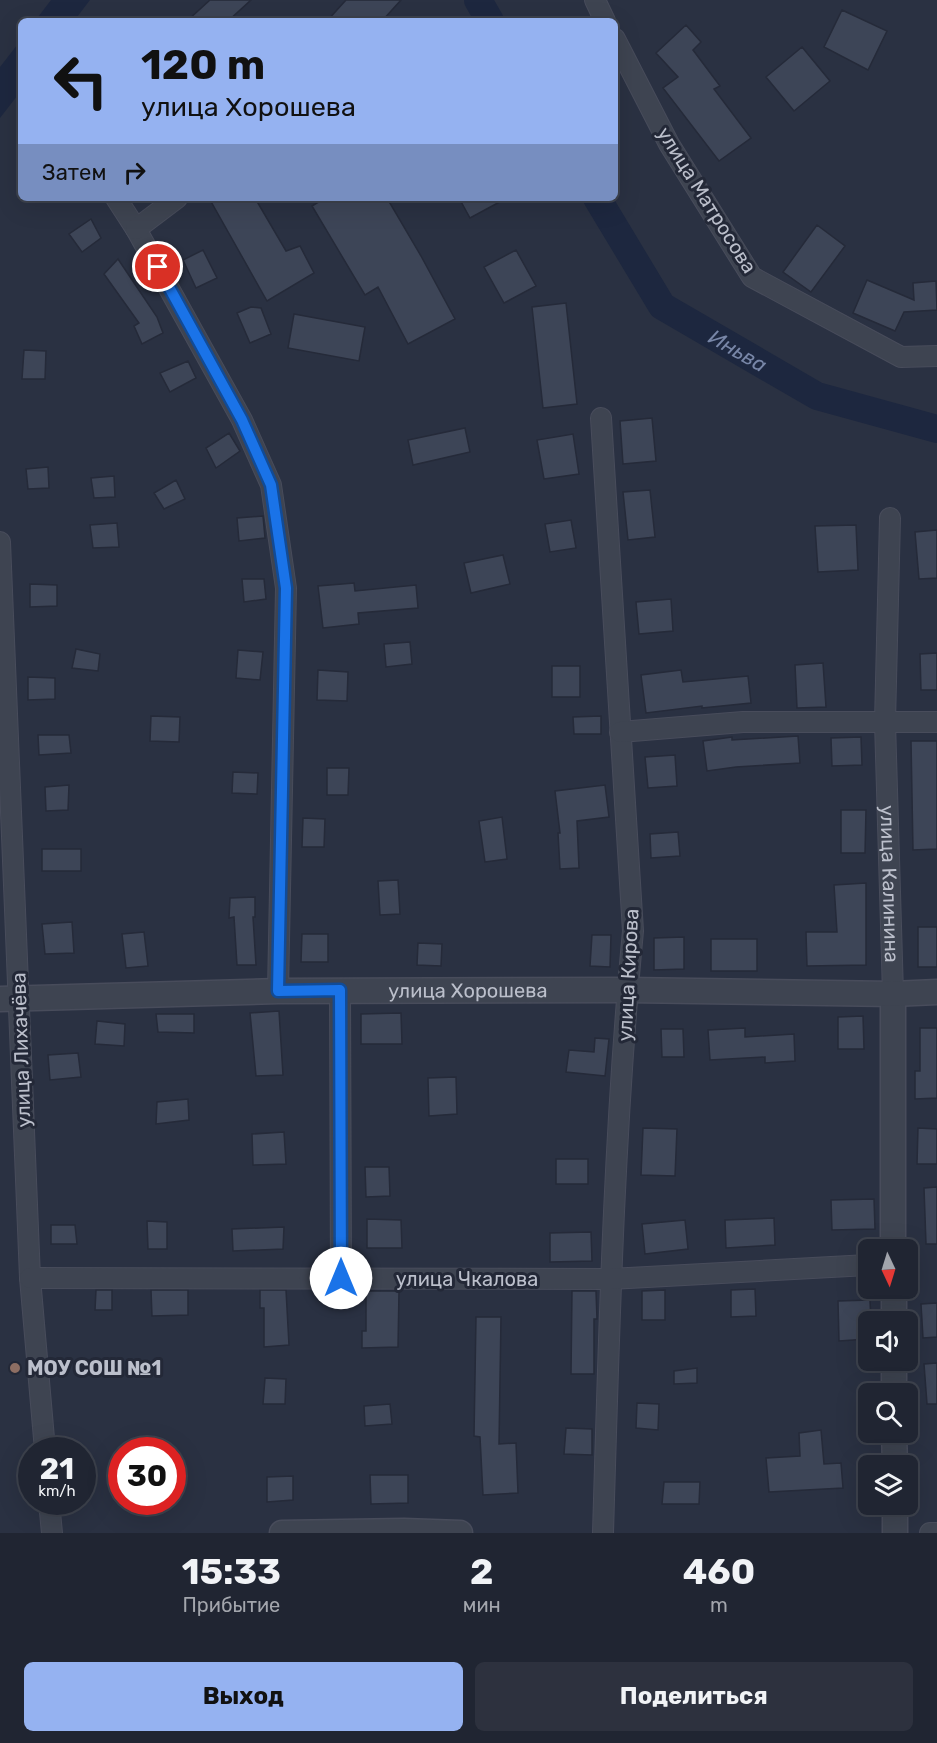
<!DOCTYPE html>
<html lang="ru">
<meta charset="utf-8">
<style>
:root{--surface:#202532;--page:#2d313e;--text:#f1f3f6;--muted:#a2a5ac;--line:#3d424d;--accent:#95b2f1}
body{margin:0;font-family:Rubik,sans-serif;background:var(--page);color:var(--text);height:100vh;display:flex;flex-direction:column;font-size:22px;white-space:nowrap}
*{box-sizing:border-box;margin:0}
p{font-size:20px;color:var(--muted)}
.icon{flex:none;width:33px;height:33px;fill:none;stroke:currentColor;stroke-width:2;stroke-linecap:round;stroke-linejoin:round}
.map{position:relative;height:1533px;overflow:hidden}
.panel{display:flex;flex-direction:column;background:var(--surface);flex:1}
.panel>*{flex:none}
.top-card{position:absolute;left:18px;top:18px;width:600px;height:183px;border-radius:9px;box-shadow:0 6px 24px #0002,0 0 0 2px var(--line);background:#95b2f1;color:#111;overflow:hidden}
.needle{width:39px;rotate:176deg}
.buttons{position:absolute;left:858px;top:1239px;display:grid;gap:12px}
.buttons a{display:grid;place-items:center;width:60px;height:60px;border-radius:9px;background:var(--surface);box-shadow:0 6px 24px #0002,0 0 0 2px var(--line);font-size:30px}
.speed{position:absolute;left:18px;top:1437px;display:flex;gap:12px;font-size:30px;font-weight:700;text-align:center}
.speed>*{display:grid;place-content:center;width:78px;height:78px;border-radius:50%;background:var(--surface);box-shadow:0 6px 24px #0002,0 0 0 2px var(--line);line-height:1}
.speed small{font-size:15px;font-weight:400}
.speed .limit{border:9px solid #d22;background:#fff;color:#111}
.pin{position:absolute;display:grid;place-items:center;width:51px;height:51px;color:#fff;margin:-26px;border:3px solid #fff;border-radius:50%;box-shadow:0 2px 6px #0007}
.me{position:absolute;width:66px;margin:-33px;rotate:0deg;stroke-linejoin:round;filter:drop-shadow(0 0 4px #0008)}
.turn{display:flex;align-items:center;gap:21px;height:126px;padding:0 24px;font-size:27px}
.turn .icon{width:78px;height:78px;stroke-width:2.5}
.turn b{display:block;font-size:42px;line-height:51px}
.then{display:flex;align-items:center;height:57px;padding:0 24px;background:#0003;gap:12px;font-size:22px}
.eta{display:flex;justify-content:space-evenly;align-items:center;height:102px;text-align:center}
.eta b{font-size:36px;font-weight:700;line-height:42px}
.cta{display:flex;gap:12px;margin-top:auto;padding:12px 24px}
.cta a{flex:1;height:69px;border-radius:9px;background:var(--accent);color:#111;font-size:24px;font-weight:700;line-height:69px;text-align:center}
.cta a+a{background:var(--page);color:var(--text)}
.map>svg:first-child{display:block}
.water{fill:#1d273f}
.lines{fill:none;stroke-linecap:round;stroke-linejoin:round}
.river{stroke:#1d273f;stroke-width:28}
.building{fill:#3d4557;stroke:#252a39;stroke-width:1.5}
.minor-casing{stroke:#484c5b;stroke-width:22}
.tertiary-casing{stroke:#484c5b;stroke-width:27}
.minor{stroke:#3e4451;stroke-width:20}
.tertiary{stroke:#3e4451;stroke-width:24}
.route-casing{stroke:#114b97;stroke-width:15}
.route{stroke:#1a73e8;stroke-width:10}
.education-dot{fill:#8d6e63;stroke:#232837;stroke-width:2}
.labels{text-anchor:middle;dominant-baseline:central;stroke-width:6;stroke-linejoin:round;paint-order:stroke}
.street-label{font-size:20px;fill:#bbbfcb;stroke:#232837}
.poi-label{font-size:20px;font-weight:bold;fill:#bbbfcb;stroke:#232837;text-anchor:start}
.water-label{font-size:21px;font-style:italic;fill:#7886a7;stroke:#232837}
</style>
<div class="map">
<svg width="937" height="1533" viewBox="0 0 937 1533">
<rect width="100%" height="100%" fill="#2a3142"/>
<!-- water -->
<path class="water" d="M51 0H90L74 21H35Z
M21 40V91L0 118V67Z"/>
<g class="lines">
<!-- river -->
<g class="river">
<path d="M478 0 490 21"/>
<path id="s1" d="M597 198 662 306 817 396 937 429"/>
</g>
</g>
<!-- building -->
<path class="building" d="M210 0H251L228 21H187Z
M346 0H401L382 21H327Z
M842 10 887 31 868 70 824 47Z
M686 25 701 42 693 50 720 86 714 89 751 138 719 161 663 88 678 77 656 53Z
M802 47 830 81 794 111 766 77Z
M209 198H255L286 251 300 246 314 273 267 301Z
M325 198H387L421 256 455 319 408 344 378 287 365 295 312 206Z
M459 198H507L470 218Z
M91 219 101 238 82 252 69 234Z
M817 225 845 246 811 292 783 272Z
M203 250 217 278 196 288 183 260Z
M516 250 536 286 504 303 484 267Z
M118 259 157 317 163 333 142 344 134 326 139 323 104 274Z
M867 280 914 300 913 283 936 281 937 310 904 312 895 331 853 313Z
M566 303 577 404 543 408 532 307Z
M251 307 261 308 271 334 250 343 237 313Z
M294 314 365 327 359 361 288 348Z
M24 350 46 351 45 379H22Z
M188 361 196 378 170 392 160 373Z
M652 418 656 461 623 464 620 421Z
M465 428 470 452 413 465 408 440Z
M229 433 240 451 216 468 206 448Z
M573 434 579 474 544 479 537 440Z
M48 467 49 488 28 489 26 469Z
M114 476 115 497 94 498 91 478Z
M176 480 185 499 164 509 154 493Z
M650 490 655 537 628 540 623 492Z
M263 516 265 538 239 541 237 518Z
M571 520 576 548 550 552 545 524Z
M117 523 119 547 93 548 90 525Z
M856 525 858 570 818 572 815 526Z
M937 530V578L919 579 915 532Z
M503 555 510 584 471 593 464 563Z
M242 579H264L266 599 244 602Z
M354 583 355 591 416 585 418 608 358 613 359 624 323 628 318 586Z
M30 584 57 585V606L30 607Z
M671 599 673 631 639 634 636 602Z
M410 642 412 664 386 667 384 644Z
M76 649 100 654 98 671 72 668Z
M238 650 263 652 260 680 236 678Z
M937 653V690H921L920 654Z
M823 663 826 707 797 708 795 665Z
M552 666H580V697H552Z
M318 670 348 672 347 701 317 700Z
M681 670 683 682 748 676 751 703 702 708V706L646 713 641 675Z
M28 677 55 678V699L28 700Z
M151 716 180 717 179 742 150 741Z
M601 716V734H574L573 717Z
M38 735H69L71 753 39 755Z
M798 736 800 763 736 767 707 771 703 741 732 737V740Z
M861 737 862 765 832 766 831 738Z
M911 741H937V849L913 850Z
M675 755 677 786 648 788 645 757Z
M327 768H349L348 795H327Z
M233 772 258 773 257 794 232 793Z
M69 785 68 810 46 811 45 787Z
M605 785 609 817 577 821 579 868 560 869 558 833H560L555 791Z
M841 810H866L865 853H841Z
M502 817 507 859 485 862 479 821Z
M303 818 325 819 324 847H302Z
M678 832 680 856 651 858 650 834Z
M42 849H81V871H42Z
M398 880 400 914 380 915 378 881Z
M866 883V965L807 966 806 932H837L834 885Z
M255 897V917H253L256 965H237L234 917 229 918 230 898Z
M72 922 74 953 45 954 42 924Z
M918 927H937V967H918Z
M144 932 148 966 126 968 122 934Z
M302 934H328V962H301Z
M592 935H611L610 967 590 966Z
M684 937V969L654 970V938Z
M711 939H757V971H711Z
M418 943 442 944 441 966 417 965Z
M279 1011 283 1075 256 1076 250 1013Z
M401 1013 402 1044H361V1014Z
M156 1014H194V1033L158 1032Z
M863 1016 864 1049H838V1017Z
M97 1021 125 1024 124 1046 95 1044Z
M745 1028V1037L794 1034 795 1061 765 1063V1057L710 1060 708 1030Z
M920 1028H937V1098L915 1099V1071H920Z
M661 1029H683L684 1057H662Z
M595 1038 609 1039 605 1076 566 1072 569 1050 594 1052Z
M78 1053 81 1077 50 1080 48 1055Z
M456 1077 457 1114 429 1116 428 1078Z
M188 1099 189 1120 156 1124 157 1102Z
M643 1128 677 1129 675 1176 641 1175Z
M918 1128 937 1129V1164H917Z
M284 1132 286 1164 253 1165 252 1134Z
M556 1159H588V1184H556Z
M365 1167H389L390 1196 366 1197Z
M937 1187V1244H926L924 1188Z
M874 1199 875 1229 832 1230 831 1200Z
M774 1218 775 1245 726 1248 725 1220Z
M367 1219 401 1220 402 1248H367Z
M685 1220 688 1249 645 1254 642 1224Z
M147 1221 167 1222V1249H148Z
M51 1225H75L77 1244H51Z
M284 1227 283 1249 233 1251 232 1229Z
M591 1232 592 1261 550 1262V1233Z
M755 1289 756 1316 731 1317V1290Z
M96 1290H112V1310H95Z
M151 1290H188V1315L152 1316Z
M260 1290H286L289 1345 264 1347V1308H260Z
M665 1290V1320H642V1291Z
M366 1291H399L398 1347 362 1348V1331H366Z
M572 1291H596L597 1319H594V1374H571Z
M870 1300 871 1322H868V1339L839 1341 838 1301Z
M937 1303V1337L923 1338 921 1304Z
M476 1317H501L499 1444 516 1443 518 1493 483 1495 480 1437 474 1436Z
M937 1363V1404H927L924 1364Z
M697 1368V1383L674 1384V1371Z
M265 1378 286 1379 285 1404H263Z
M637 1403 659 1404 658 1430 636 1428Z
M390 1404 392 1424 365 1426 364 1406Z
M566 1428 592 1429V1455L564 1454Z
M821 1430 824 1464 841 1463 843 1488 769 1492 766 1458 800 1456 799 1433Z
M370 1475H408V1503L371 1504Z
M293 1476V1500L267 1502V1477Z
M664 1482H700L699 1504H662Z"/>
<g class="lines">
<!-- minor casing -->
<g class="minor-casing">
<g id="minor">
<path d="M595 0 605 21"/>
<path d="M615 39 669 144 752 277 901 357 937 356"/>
<path d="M116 198 136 229 242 420 271 485 286 588 278 991"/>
<path d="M136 229 177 198"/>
<path d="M601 418 633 931C614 1131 609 1332 603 1533"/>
<path id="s2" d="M890 518 885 722 893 994"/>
<path d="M0 542 30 1278 45 1450"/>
<path d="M620 732 743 722H937"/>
<path d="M340 990 341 1278"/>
<path d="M30 1278 610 1279 868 1265"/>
<path d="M49 1502 52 1533"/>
<path d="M930 1533H937"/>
</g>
</g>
<!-- tertiary casing -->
<g class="tertiary-casing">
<g id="tertiary">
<path d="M893 994V1250"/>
<path id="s3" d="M0 999 278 991 628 990 893 994 937 992"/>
<path d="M894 1288V1322"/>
<path d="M894 1360V1394"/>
<path d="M894 1432 895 1466"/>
<path d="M895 1504V1533"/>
<path d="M282 1533 404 1531 460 1533"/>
</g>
</g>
<!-- minor -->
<use href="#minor" class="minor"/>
<!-- tertiary -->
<use href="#tertiary" class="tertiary"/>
</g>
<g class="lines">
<!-- route casing -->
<g class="route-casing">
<path id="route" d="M158 267 242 420 271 485 286 588 278 991 340 990 341 1278"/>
</g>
<!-- route -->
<use href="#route" class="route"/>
</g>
<!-- markers -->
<circle class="education-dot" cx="15" cy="1368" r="6"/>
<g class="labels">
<!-- street labels -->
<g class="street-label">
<text transform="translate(707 200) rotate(58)">улица Матросова</text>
<text stroke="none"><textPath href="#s2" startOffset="366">улица Калинина</textPath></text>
<text transform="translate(628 975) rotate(-87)">улица Кирова</text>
<text stroke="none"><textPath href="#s3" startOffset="468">улица Хорошева</textPath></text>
<text transform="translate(21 1050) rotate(-92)">улица Лихачёва</text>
<text x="467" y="1279">улица Чкалова</text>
</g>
<!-- poi labels -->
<g class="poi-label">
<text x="27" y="1368">МОУ СОШ №1</text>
</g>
<!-- water labels -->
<g class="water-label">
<text stroke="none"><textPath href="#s1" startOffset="214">Иньва</textPath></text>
</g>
</g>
</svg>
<div class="buttons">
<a><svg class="needle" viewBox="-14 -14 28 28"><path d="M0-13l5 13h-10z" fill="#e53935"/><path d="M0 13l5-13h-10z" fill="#a2a5ac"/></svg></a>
<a><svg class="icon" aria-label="sound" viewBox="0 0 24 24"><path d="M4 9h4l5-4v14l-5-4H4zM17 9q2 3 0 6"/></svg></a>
<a><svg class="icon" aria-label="search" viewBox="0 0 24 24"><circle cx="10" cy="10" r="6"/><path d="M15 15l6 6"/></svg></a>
<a><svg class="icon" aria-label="layers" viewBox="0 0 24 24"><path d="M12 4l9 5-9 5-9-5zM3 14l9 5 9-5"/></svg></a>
</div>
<div class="speed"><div>21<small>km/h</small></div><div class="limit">30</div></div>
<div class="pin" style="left:158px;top:267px;background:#d93025"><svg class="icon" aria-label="arrive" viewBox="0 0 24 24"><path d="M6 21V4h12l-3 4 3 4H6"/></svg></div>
<svg class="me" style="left:341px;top:1278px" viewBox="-20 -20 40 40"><circle r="19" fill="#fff"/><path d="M0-13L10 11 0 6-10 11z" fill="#1a73e8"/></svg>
<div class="top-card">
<div class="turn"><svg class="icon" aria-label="left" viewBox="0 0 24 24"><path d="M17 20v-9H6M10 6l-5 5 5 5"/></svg><div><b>120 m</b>улица Хорошева</div></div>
<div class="then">Затем<svg class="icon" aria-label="right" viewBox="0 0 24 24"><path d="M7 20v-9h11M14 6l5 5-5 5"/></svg></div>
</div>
</div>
<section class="panel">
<div class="eta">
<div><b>15:33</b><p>Прибытие</p></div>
<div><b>2</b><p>мин</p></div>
<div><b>460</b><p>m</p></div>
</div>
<div class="cta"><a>Выход</a><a>Поделиться</a></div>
</section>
